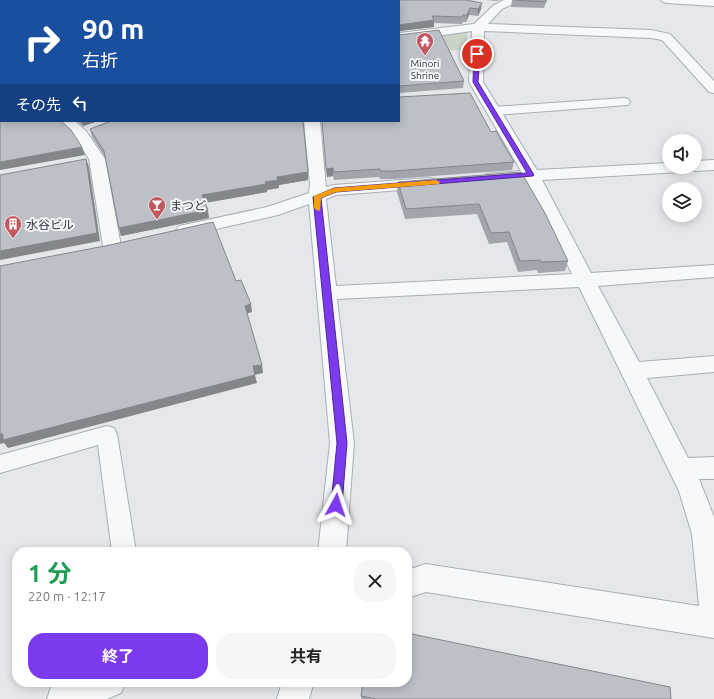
<!DOCTYPE html>
<html lang="ja">
<meta charset="utf-8">
<style>
:root{--surface:#fff;--page:#f6f6f6;--text:#222;--muted:#767676;--accent:#7c3aed}
body{margin:0;font-family:Ubuntu,"Noto Sans JP",sans-serif;background:var(--page);color:var(--text);height:100vh;display:flex;flex-direction:column;font-size:15px;white-space:nowrap}
*{box-sizing:border-box;margin:0}
p{font-size:13px;color:var(--muted)}
.icon{flex:none;width:22px;height:22px;fill:none;stroke:currentColor;stroke-width:2;stroke-linecap:round;stroke-linejoin:round}
.map{position:relative;flex:1;overflow:hidden}
.drawer{position:absolute;left:12px;top:547px;width:400px;height:140px;display:flex;flex-direction:column;background:var(--surface);border-radius:16px;box-shadow:0 2px 10px #0003}
.drawer>*{flex:none}
.top-card{position:absolute;left:0px;top:0px;width:400px;height:122px;box-shadow:0 2px 10px #0003;background:#1a4fa0;color:#fff;overflow:hidden}
.tools{position:absolute;left:662px;top:134px;display:grid;gap:8px}
.tools a{display:grid;place-items:center;width:40px;height:40px;border-radius:50%;background:var(--surface);box-shadow:0 2px 10px #0003;font-size:20px}
.pin{position:absolute;display:grid;place-items:center;width:34px;height:34px;color:#fff;margin:-17px;border:2px solid #fff;border-radius:50%;box-shadow:0 1px 4px #0007}
.me{position:absolute;width:44px;margin:-22px;rotate:5deg;stroke-linejoin:round;filter:drop-shadow(0 0 3px #0008)}
.turn{display:flex;align-items:center;gap:14px;height:84px;padding:0 16px;font-size:18px}
.turn .icon{width:52px;height:52px;stroke-width:2.5}
.turn b{display:block;font-size:28px;line-height:34px}
.then{display:flex;align-items:center;height:38px;padding:0 16px;background:#0003;gap:8px;font-size:15px}
.round{display:grid;place-items:center;flex:none;width:42px;height:42px;border-radius:16px;background:var(--page)}
.summary{display:flex;align-items:center;justify-content:space-between;height:68px;padding:0 16px}
h1{font-size:24px;font-weight:700;line-height:30px;color:#1e9e55}
.cta{display:flex;gap:8px;margin-top:auto;padding:8px 16px}
.cta a{flex:1;height:46px;border-radius:16px;background:var(--accent);color:#fff;font-size:16px;font-weight:700;line-height:46px;text-align:center}
.cta a+a{background:var(--page);color:var(--text)}
.map>svg:first-child{display:block}
.green{fill:#c9d4c7}
.lines{fill:none;stroke-linecap:round;stroke-linejoin:round}
.lane-casing{stroke:#aaaeb5;stroke-width:2}
.street-casing{stroke:#aaaeb5;stroke-width:2}
.lane{fill:#f7f8f9;fill-rule:evenodd}
.street{fill:#f7f8f9;fill-rule:evenodd}
.wall{fill:#a2a5ab}
.shaded-wall{fill:#84868b}
.building{fill:#bcc0c7;stroke:#84868b}
.route{fill:#7c3aed;stroke:#51269a}
.slow{fill:#f59e0b}
.labels{text-anchor:middle;dominant-baseline:central;stroke-width:4;stroke-linejoin:round;paint-order:stroke}
.far-poi-label{font-size:10px;fill:#2e3442;stroke:#f4f6f8}
.poi-label{font-size:12px;fill:#2e3442;stroke:#f4f6f8;text-anchor:start}
</style>
<div class="map">
<svg width="714" height="699" viewBox="0 0 714 699">
<rect width="100%" height="100%" fill="#e5e7eb"/>
<!-- green -->
<path class="green" d="M467 31V50L412 51 413 37Z"/>
<g class="lines">
<!-- lane casing -->
<g class="lane-casing">
<path id="lane" d="M624 98 628 99 630 102 628 105 493 115 489 114 487 111 489 108 493 107Z
M107 426 114 428 117 434 136 552H112L98 445 0 473V455Z"/>
</g>
<!-- street casing -->
<g class="street-casing">
<path id="street" d="M173 0H186L187 1H174Z
M207 0H221L206 1Z
M504 0H519L517 2 502 9 488 24 651 30 670 34 714 81V93L709 92 662 40 651 38 484 31 483 82 537 170 669 163V167H695V161L714 160V170L695 171 688 168 687 170 681 172 542 180 591 273 714 265V277L598 286 639 362 714 356V372L647 378 688 458 714 457V479H699L714 517V638L426 592 407 598V570L426 564 699 606 692 534 679 491 579 287 337 299 354 443 346 552H318L330 443 309 204 278 215 185 236 179 234 176 230 179 226 267 207 309 193 310 184 304 121H320L326 187 334 185 428 178 434 179 436 183 434 187 428 188 336 195 326 199 336 286 572 274 526 181 492 183 486 182 484 178 486 174 521 171 469 82 472 31 399 41V33L474 24 494 5Z
M661 0H714V6L667 3 663 2Z
M58 121H75L86 131 105 159 121 246 119 250 112 252 105 250 103 246 89 159 75 137Z
M65 682H126L121 693 107 699H47L51 687Z
M282 682H314L309 699H277Z"/>
</g>
<!-- lane -->
<use href="#lane" class="lane"/>
<!-- street -->
<use href="#street" class="street"/>
</g>
<!-- wall -->
<path class="wall" d="M466 0 481 9 478 16 469 15 466 22H463L462 24 434 23V27L399 31V1Z
M486 0H500L497 1Z
M512 0 546 2 544 8 511 7Z
M399 35 464 81 463 88 399 93Z
M77 121H98L83 126Z
M322 121H399L491 132 514 162 512 170 394 179H380L379 177 334 180 333 176 327 177Z
M90 129 308 172V180L279 185V188L267 190V192L205 203 209 218 121 236 119 228 105 157 92 137Z
M521 172 568 261 565 271 538 273 537 270 518 272 507 242 489 244 477 214 405 219 397 192 398 182Z
M361 696 671 699H361Z"/>
<!-- shaded-wall -->
<path class="shaded-wall" d="M482 3 481 9 478 16V9Z
M470 8 469 15 466 22 467 15Z
M434 20V27L399 31V25Z
M82 121H98L83 126Z
M82 147 85 155 0 170V162Z
M86 159 89 167 100 241 0 260V251Z
M333 168V176L327 177 326 169Z
M308 172V180L279 185V188L267 190V192L204 203 202 195 265 182 277 177Z
M208 210 209 218 121 236 119 228Z
M251 304 252 312 246 314 245 306Z
M262 365 263 373 254 375 253 366Z
M255 375 257 383 8 448 4 443 0 444V434Z"/>
<!-- building -->
<path class="building" d="M0 0H176L178 1H1V121H61L71 130 82 147 0 162Z
M345 0H466L482 3 478 9 470 8 467 15H463V17L432 16 434 20 399 25V1H345Z
M514 0H546V2Z
M439 30 464 81 399 86V35Z
M470 93 491 132 496 131 514 162 394 171H380V169L334 172 333 168 326 169 322 121H399V97Z
M111 121H303L308 172 277 177 278 180 265 182 266 184 202 195 208 210 119 228 104 151 90 129Z
M86 159 97 233 0 251V175Z
M521 172 545 213 568 261 541 262 540 260 520 261 509 232 491 233 479 204 406 209 398 182Z
M213 222 236 281 241 280 251 304 245 306 262 365 253 366 255 375 3 440V434H0V266L110 245Z
M407 633 670 687 671 699H376L361 696 363 682H407Z"/>
<!-- route -->
<path class="route" d="M477 52 480 54 478 82 534 175 533 176 336 192 321 198 347 443 342 505 340 509 336 510 332 509 331 505 337 443 313 197 334 188 527 173 473 82 474 54Z"/>
<!-- slow -->
<path class="slow" d="M436 180 440 182 439 184 336 192 321 198 320 210 318 211 314 208V196L334 188Z"/>
<!-- icons -->
<defs>
<g id="temple-pin" transform="scale(0.9)"><path d="M0 17L-7.5 6A9.5 9.5 0 1 1 7.5 6Z" fill="#c25760" stroke="#f4f6f8"/><path d="M0-6L5-2H3V0L6.5 2.5H4V6H1.5V3h-3V6H-4V2.5H-6.5L-3 0V-2H-5Z" fill="#fff"/></g>
<g id="bar-pin" transform="scale(0.9)"><path d="M0 17L-7.5 6A9.5 9.5 0 1 1 7.5 6Z" fill="#c25760" stroke="#f4f6f8"/><path d="M-6-5H6L.8 .8V4.5H3.5V6h-7V4.5H-.8V.8Z" fill="#fff"/></g>
<g id="building-pin" transform="scale(0.9)"><path d="M0 17L-7.5 6A9.5 9.5 0 1 1 7.5 6Z" fill="#c25760" stroke="#f4f6f8"/><path d="M-4-6H4V6H1V3H-1V6H-4ZM-2.5-4.3h1.7v1.8h-1.7ZM.8-4.3h1.7v1.8H.8ZM-2.5-1h1.7V.8h-1.7ZM.8-1h1.7V.8H.8Z" fill="#fff"/></g>
</defs>
<g fill-rule="evenodd">
<use href="#temple-pin" x="425" y="41"/>
<use href="#bar-pin" x="157" y="205"/>
<use href="#building-pin" x="13" y="224"/>
</g>
<g class="labels">
<!-- far-poi labels -->
<g class="far-poi-label">
<text x="425" y="63">Minori<tspan x="425" dy="12">Shrine</tspan></text>
</g>
<!-- poi labels -->
<g class="poi-label">
<text x="170" y="205">まつど</text>
<text x="26" y="224">水谷ビル</text>
</g>
</g>
</svg>
<div class="tools">
<a><svg class="icon" aria-label="sound" viewBox="0 0 24 24"><path d="M4 9h4l5-4v14l-5-4H4zM17 9q2 3 0 6"/></svg></a>
<a><svg class="icon" aria-label="layers" viewBox="0 0 24 24"><path d="M12 4l9 5-9 5-9-5zM3 14l9 5 9-5"/></svg></a>
</div>
<div class="pin" style="left:477px;top:54px;background:#d93025"><svg class="icon" aria-label="arrive" viewBox="0 0 24 24"><path d="M6 21V4h12l-3 4 3 4H6"/></svg></div>
<svg class="me" style="left:336px;top:505px" viewBox="-20 -20 40 40"><path d="M0-17L14 15 0 8-14 15z" fill="#7c3aed" stroke="#fff" stroke-width="4"/></svg>
<div class="top-card">
<div class="turn"><svg class="icon" aria-label="right" viewBox="0 0 24 24"><path d="M7 20v-9h11M14 6l5 5-5 5"/></svg><div><b>90 m</b>右折</div></div>
<div class="then">その先<svg class="icon" aria-label="left" viewBox="0 0 24 24"><path d="M17 20v-9H6M10 6l-5 5 5 5"/></svg></div>
</div>
<section class="drawer">
<div class="summary"><div><h1>1 分</h1><p>220 m · 12:17</p></div><a class="round"><svg class="icon" aria-label="close" viewBox="0 0 24 24"><path d="M6 6l12 12M18 6L6 18"/></svg></a></div>
<div class="cta"><a>終了</a><a>共有</a></div>
</section>
</div>
